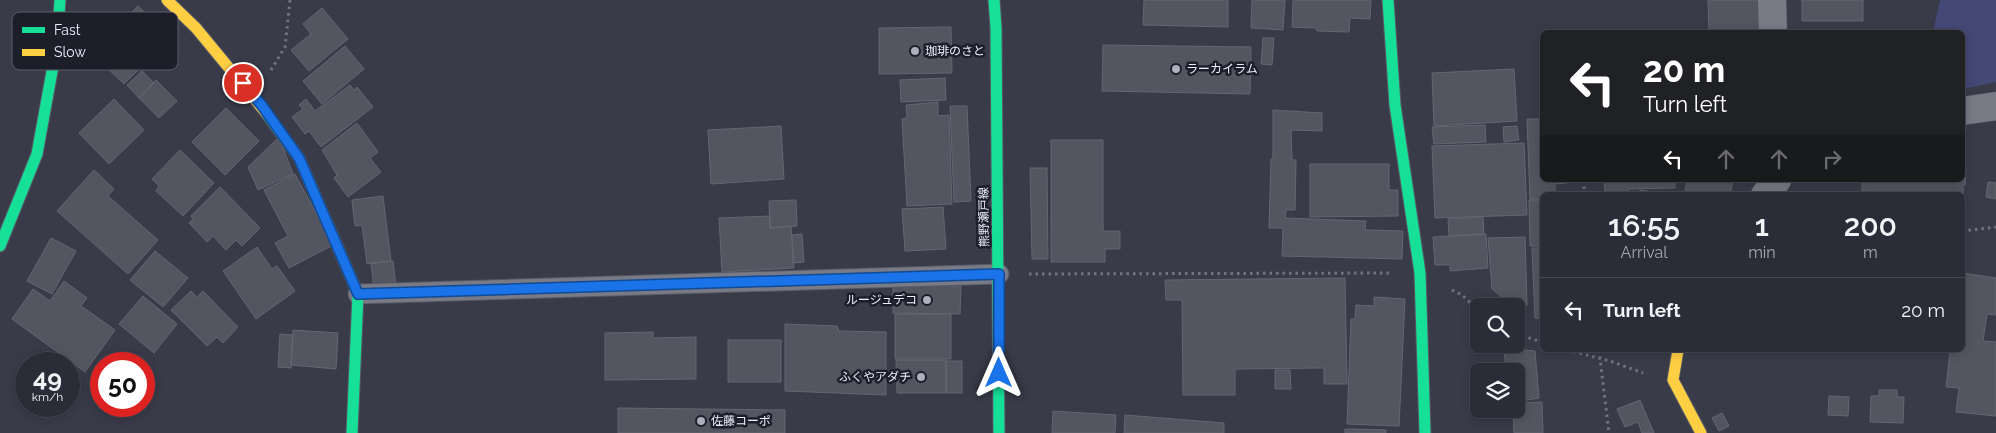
<!DOCTYPE html>
<meta charset="utf-8">
<style>
:root{--surface:#2b2c37;--page:#33343f;--text:#f1f3f6;--muted:#a6a7ad;--line:#474852}
body{margin:0;font-family:Raleway,"Noto Sans JP",sans-serif;background:var(--page);color:var(--text);height:100vh;display:flex;flex-direction:column;font-size:19px;white-space:nowrap}
*{box-sizing:border-box;margin:0}
p{font-size:16px;color:var(--muted)}
.icon{flex:none;width:28px;height:28px;fill:none;stroke:currentColor;stroke-width:2;stroke-linecap:round;stroke-linejoin:round}
.map{position:relative;flex:1;overflow:hidden}
.side{position:absolute;left:1540px;top:192px;width:425px;height:160px;display:flex;flex-direction:column;background:var(--surface);border-radius:8px;box-shadow:0 2px 12px #0003,0 0 0 1px var(--line)}
.side>*{flex:none}
.banner{position:absolute;left:1540px;top:30px;width:425px;height:152px;border-radius:8px;box-shadow:0 2px 12px #0003,0 0 0 1px var(--line);background:#202124;color:#fff;overflow:hidden}
.buttons{position:absolute;left:1470px;top:298px;display:grid;gap:10px}
.buttons a{display:grid;place-items:center;width:55px;height:55px;border-radius:8px;background:var(--surface);box-shadow:0 2px 12px #0003,0 0 0 1px var(--line);font-size:25px}
.speed{position:absolute;left:15px;top:352px;display:flex;gap:10px;font-size:25px;font-weight:700;text-align:center}
.speed>*{display:grid;place-content:center;width:65px;height:65px;border-radius:50%;background:var(--surface);box-shadow:0 2px 12px #0003,0 0 0 1px var(--line);line-height:1}
.speed small{font-size:12px;font-weight:400}
.speed .limit{border:8px solid #d22;background:#fff;color:#111}
.pin{position:absolute;display:grid;place-items:center;width:42px;height:42px;color:#fff;margin:-21px;border:2px solid #fff;border-radius:50%;box-shadow:0 1px 5px #0007}
.me{position:absolute;width:55px;margin:-28px;rotate:0deg;stroke-linejoin:round;filter:drop-shadow(0 0 4px #0008)}
.turn{display:flex;align-items:center;gap:18px;height:105px;padding:0 20px;font-size:22px}
.turn .icon{width:65px;height:65px;stroke-width:2.5}
.turn b{display:block;font-size:35px;line-height:42px}
.lanes{display:flex;align-items:center;height:48px;padding:0 20px;background:#0003;justify-content:center;gap:25px;direction:ltr}
.lanes .off{opacity:.35}
.eta{display:flex;justify-content:space-evenly;align-items:center;height:85px;text-align:center}
.eta b{font-size:30px;font-weight:600;line-height:35px}
ul{padding:0;list-style:none}
li{display:flex;align-items:center;gap:15px;height:65px;padding:0 20px;border-top:1px solid var(--line)}
li div{flex:1}
li b{display:block;font-size:19px}
li em{font-style:normal}
.map>svg:first-child{display:block}
.green{fill:#434875}
.building{fill:#535560;stroke:#646672}
.lines{fill:none;stroke-linecap:round;stroke-linejoin:round}
.lane-casing{stroke:#575864;stroke-width:21}
.street-casing{stroke:#575864;stroke-width:29}
.fast-casing{stroke:#575864;stroke-width:13}
.slow-casing{stroke:#575864;stroke-width:13}
.path{stroke:#72747f;stroke-width:3;stroke-dasharray:2.5 4;stroke-linecap:butt}
.lane{stroke:#787a85;stroke-width:19}
.street{stroke:#787a85;stroke-width:28}
.fast{stroke:#16e098;stroke-width:11}
.slow{stroke:#ffcf43;stroke-width:11}
.route-casing{stroke:#114b97;stroke-width:12}
.route{stroke:#1a73e8;stroke-width:9}
.poi-dot{fill:#adafbd;stroke:#1c1e2a;stroke-width:2}
.labels{text-anchor:middle;dominant-baseline:central;stroke-width:5;stroke-linejoin:round;paint-order:stroke}
.poi-label{font-size:12px;fill:#eceefc;stroke:#1c1e2a;text-anchor:start}
.street-label{font-size:12px;fill:#eceefc;stroke:#1c1e2a}
.key{fill:#1c1e2a;stroke:#5a5c69;stroke-width:1}
.key-label{font-size:14px;fill:#eceefc}
</style>
<div class="map">
<svg width="1996" height="433" viewBox="0 0 1996 433">
<rect width="100%" height="100%" fill="#393b49"/>
<!-- green -->
<path class="green" d="M1940 0H1996V82L1963 89 1962 32H1933Z"/>
<!-- building -->
<path class="building" d="M1144 0H1228V27L1143 25Z
M1252 0H1285L1283 30 1251 28Z
M1293 0H1371L1370 19 1350 18 1349 32 1317 31 1316 28 1292 27Z
M1708 0H1765L1763 32H1709Z
M1802 0H1863V21H1802Z
M138 6 171 37 124 84 103 64 108 59 104 55 115 43 110 39 117 32 115 30Z
M322 8 348 39 309 71 291 50 311 34 303 24Z
M951 27 952 73 879 74V28Z
M1263 38H1274L1272 65 1261 64Z
M1103 45 1251 47 1250 94 1102 91Z
M345 46 364 69 322 104 303 81Z
M1514 69 1517 121 1434 126 1432 73Z
M142 71 154 83 139 98 127 85Z
M945 78 946 100 901 102 900 80Z
M156 80 177 101 159 118 139 98Z
M350 85 354 90 357 87 373 107 321 147 309 131 305 134 292 117 303 109 299 105 306 99 315 111Z
M114 99 144 130 109 164 79 133Z
M938 102V116L949 115 952 204 907 206 902 119 907 118 906 105Z
M950 106H967L971 201 954 202Z
M226 108 259 141 225 175 192 142Z
M1273 110 1322 113V131L1291 130 1292 160H1296L1295 210H1286L1285 218 1366 221 1365 230 1403 231 1402 259 1282 256 1283 228H1269L1271 159H1273Z
M1527 119H1542V180H1567V183L1555 184V195H1542V199H1530Z
M357 123 378 152 370 158 381 172 348 197 334 178 337 175 322 150Z
M1485 125 1486 142 1434 144 1432 127Z
M781 126 784 179 711 184 708 130Z
M1517 126 1519 140 1504 142 1503 127Z
M279 137 293 174 258 190 248 167Z
M1051 140H1103V231H1120V249H1105V262H1051Z
M1524 143 1527 215 1435 218 1432 146Z
M180 150 214 183 183 216 156 191 159 186 152 179Z
M1310 164H1389V190H1398V216L1310 217Z
M1962 167H1966L1965 185H1963V195H1889L1890 192 1862 191V180H1962Z
M1030 168H1047L1048 259H1032Z
M94 170 114 189 108 196 158 240 128 274 57 211Z
M295 174 333 245 289 268 275 243 288 236 264 190Z
M1604 180H1675V188L1628 189V192L1605 193Z
M1687 180H1733L1730 195H1706L1685 191Z
M1988 182 1996 183V199L1986 197Z
M220 187 260 228 242 246 236 240 226 250 213 236 207 242 189 223 193 219 191 216Z
M1640 190 1669 194 1639 195Z
M383 196 391 261 367 264 362 225 355 226 352 200Z
M796 200 797 226 770 228 769 201Z
M1529 200H1542V246H1530Z
M943 207 946 249 905 251 902 209Z
M770 216V228L791 226 794 268 722 272 719 218Z
M1483 217 1484 234 1449 236 1448 219Z
M802 234 804 262 793 263 792 235Z
M1484 234H1486L1488 268 1450 271V265H1435L1433 237Z
M1525 237 1527 305 1513 306 1492 289 1488 238Z
M51 238 76 251 52 294 27 281Z
M257 247 272 269 277 266 295 291 256 319 223 271Z
M1532 248H1542V318H1535Z
M155 251 188 278 163 307 130 280Z
M393 261 396 287 374 289 371 263Z
M1962 273 1996 278V315L1987 314 1983 341 1996 342V416L1956 412 1959 388 1946 387 1950 352 1962 353Z
M1345 278 1347 384H1324V368L1235 369V395H1183L1182 300H1166L1165 280Z
M64 281 87 298 81 306 115 330 85 372 12 319 33 289 50 301Z
M893 285 961 286 960 314 893 313Z
M191 291 197 297 203 291 238 327 223 343 217 337 207 346 171 310Z
M143 296 177 324 154 353 119 324Z
M1374 297 1405 299 1399 426 1347 424 1351 319H1355L1356 305 1374 306Z
M895 314H951V359H895Z
M785 324 837 326 839 331 886 332V395L785 391Z
M293 330 338 333 336 369 291 365Z
M653 332V338L696 337V379L605 380V333Z
M280 334 293 335 291 368 278 367Z
M728 340H781V382H728Z
M1492 344H1504V350L1492 351Z
M1504 348 1535 351 1539 398 1516 402V371H1506Z
M896 360H946V393H897Z
M946 361H962V393H946Z
M1275 370H1290L1291 389H1275Z
M1879 390H1897V397H1904L1903 423 1870 422 1871 396H1879Z
M1829 396 1849 397 1848 416 1828 415Z
M1640 400 1654 433H1642L1638 422 1625 427 1617 409Z
M1542 402 1543 433H1514L1513 409H1516V403Z
M618 408 785 410V433H618Z
M1053 411 1116 415 1115 433H1052Z
M1722 413 1729 426 1719 431 1712 418Z
M1125 415 1224 423V433H1124Z
M1345 429 1386 430V433H1345Z"/>
<g class="lines">
<!-- lane casing -->
<g class="lane-casing">
<path id="lane" d="M358 294 999 274"/>
</g>
<!-- street casing -->
<g class="street-casing">
<path id="street" d="M1772 0 1773 32
M1962 111 1996 106
M1765 195 1777 180"/>
</g>
<!-- fast casing -->
<g class="fast-casing">
<path id="fast" d="M994 0 996 28 999 433
M1388 0 1395 105 1420 273 1425 433
M267 114 299 158 358 294 352 433
M0 246 37 154 57 44 60 0"/>
</g>
<!-- slow casing -->
<g class="slow-casing">
<path id="slow" d="M167 0 196 28 267 114
M1678 350 1673 380 1701 433"/>
</g>
<!-- path -->
<path class="path" d="M271 70 285 47 290 0
M1583 180 1585 195
M1962 231 1996 227
M1029 274 1390 273
M1452 290 1462 295 1479 311
M1516 334 1542 342
M1567 350 1610 361 1643 373
M1599 350 1609 433"/>
<!-- lane -->
<use href="#lane" class="lane"/>
<!-- street -->
<use href="#street" class="street"/>
<!-- fast -->
<use href="#fast" class="fast"/>
<!-- slow -->
<use href="#slow" class="slow"/>
</g>
<g class="lines">
<!-- route casing -->
<g class="route-casing">
<path id="route" d="M243 83 263 107 299 158 358 294 999 274V373"/>
</g>
<!-- route -->
<use href="#route" class="route"/>
</g>
<!-- markers -->
<g class="poi-dot">
<circle cx="915" cy="51" r="5"/>
<circle cx="1176" cy="69" r="5"/>
<circle cx="927" cy="300" r="5"/>
<circle cx="921" cy="377" r="5"/>
<circle cx="701" cy="421" r="5"/>
</g>
<g class="labels">
<!-- poi labels -->
<g class="poi-label">
<text x="925" y="51">珈琲のさと</text>
<text x="1186" y="69">ラーカイラム</text>
<text x="917" y="300" text-anchor="end">ルージュデコ</text>
<text x="911" y="377" text-anchor="end">ふくやアダチ</text>
<text x="711" y="421">佐藤コーポ</text>
</g>
<!-- street labels -->
<g class="street-label">
<text transform="translate(984 217) rotate(-91)">熊野瀬戸線</text>
</g>
</g>
<!-- legend -->
<rect x="12" y="12" width="166" height="58" rx="8" class="key"/>
<rect x="22" y="27" width="23" height="6" fill="#16e098"/>
<rect x="22" y="49" width="23" height="7" fill="#ffcf43"/>
<g class="key-label">
<text x="54" y="35">Fast</text>
<text x="54" y="57">Slow</text>
</g>
</svg>
<div class="buttons">
<a><svg class="icon" aria-label="search" viewBox="0 0 24 24"><circle cx="10" cy="10" r="6"/><path d="M15 15l6 6"/></svg></a>
<a><svg class="icon" aria-label="layers" viewBox="0 0 24 24"><path d="M12 4l9 5-9 5-9-5zM3 14l9 5 9-5"/></svg></a>
</div>
<div class="speed"><div>49<small>km/h</small></div><div class="limit">50</div></div>
<div class="pin" style="left:243px;top:83px;background:#d93025"><svg class="icon" aria-label="arrive" viewBox="0 0 24 24"><path d="M6 21V4h12l-3 4 3 4H6"/></svg></div>
<svg class="me" style="left:999px;top:373px" viewBox="-20 -20 40 40"><path d="M0-17L14 15 0 8-14 15z" fill="#1a73e8" stroke="#fff" stroke-width="4"/></svg>
<div class="banner">
<div class="turn"><svg class="icon" aria-label="left" viewBox="0 0 24 24"><path d="M17 20v-9H6M10 6l-5 5 5 5"/></svg><div><b>20 m</b>Turn left</div></div>
<div class="lanes"><svg class="icon" aria-label="left" viewBox="0 0 24 24"><path d="M17 20v-9H6M10 6l-5 5 5 5"/></svg><svg class="icon off" aria-label="ahead" viewBox="0 0 24 24"><path d="M12 20V5M6 11l6-6 6 6"/></svg><svg class="icon off" aria-label="ahead" viewBox="0 0 24 24"><path d="M12 20V5M6 11l6-6 6 6"/></svg><svg class="icon off" aria-label="right" viewBox="0 0 24 24"><path d="M7 20v-9h11M14 6l5 5-5 5"/></svg></div>
</div>
<section class="side">
<div class="eta">
<div><b>16:55</b><p>Arrival</p></div>
<div><b>1</b><p>min</p></div>
<div><b>200</b><p>m</p></div>
</div>
<ul>
<li><svg class="icon" aria-label="left" viewBox="0 0 24 24"><path d="M17 20v-9H6M10 6l-5 5 5 5"/></svg><div><b>Turn left</b></div><em>20 m</em></li>
</ul>
</section>
</div>
